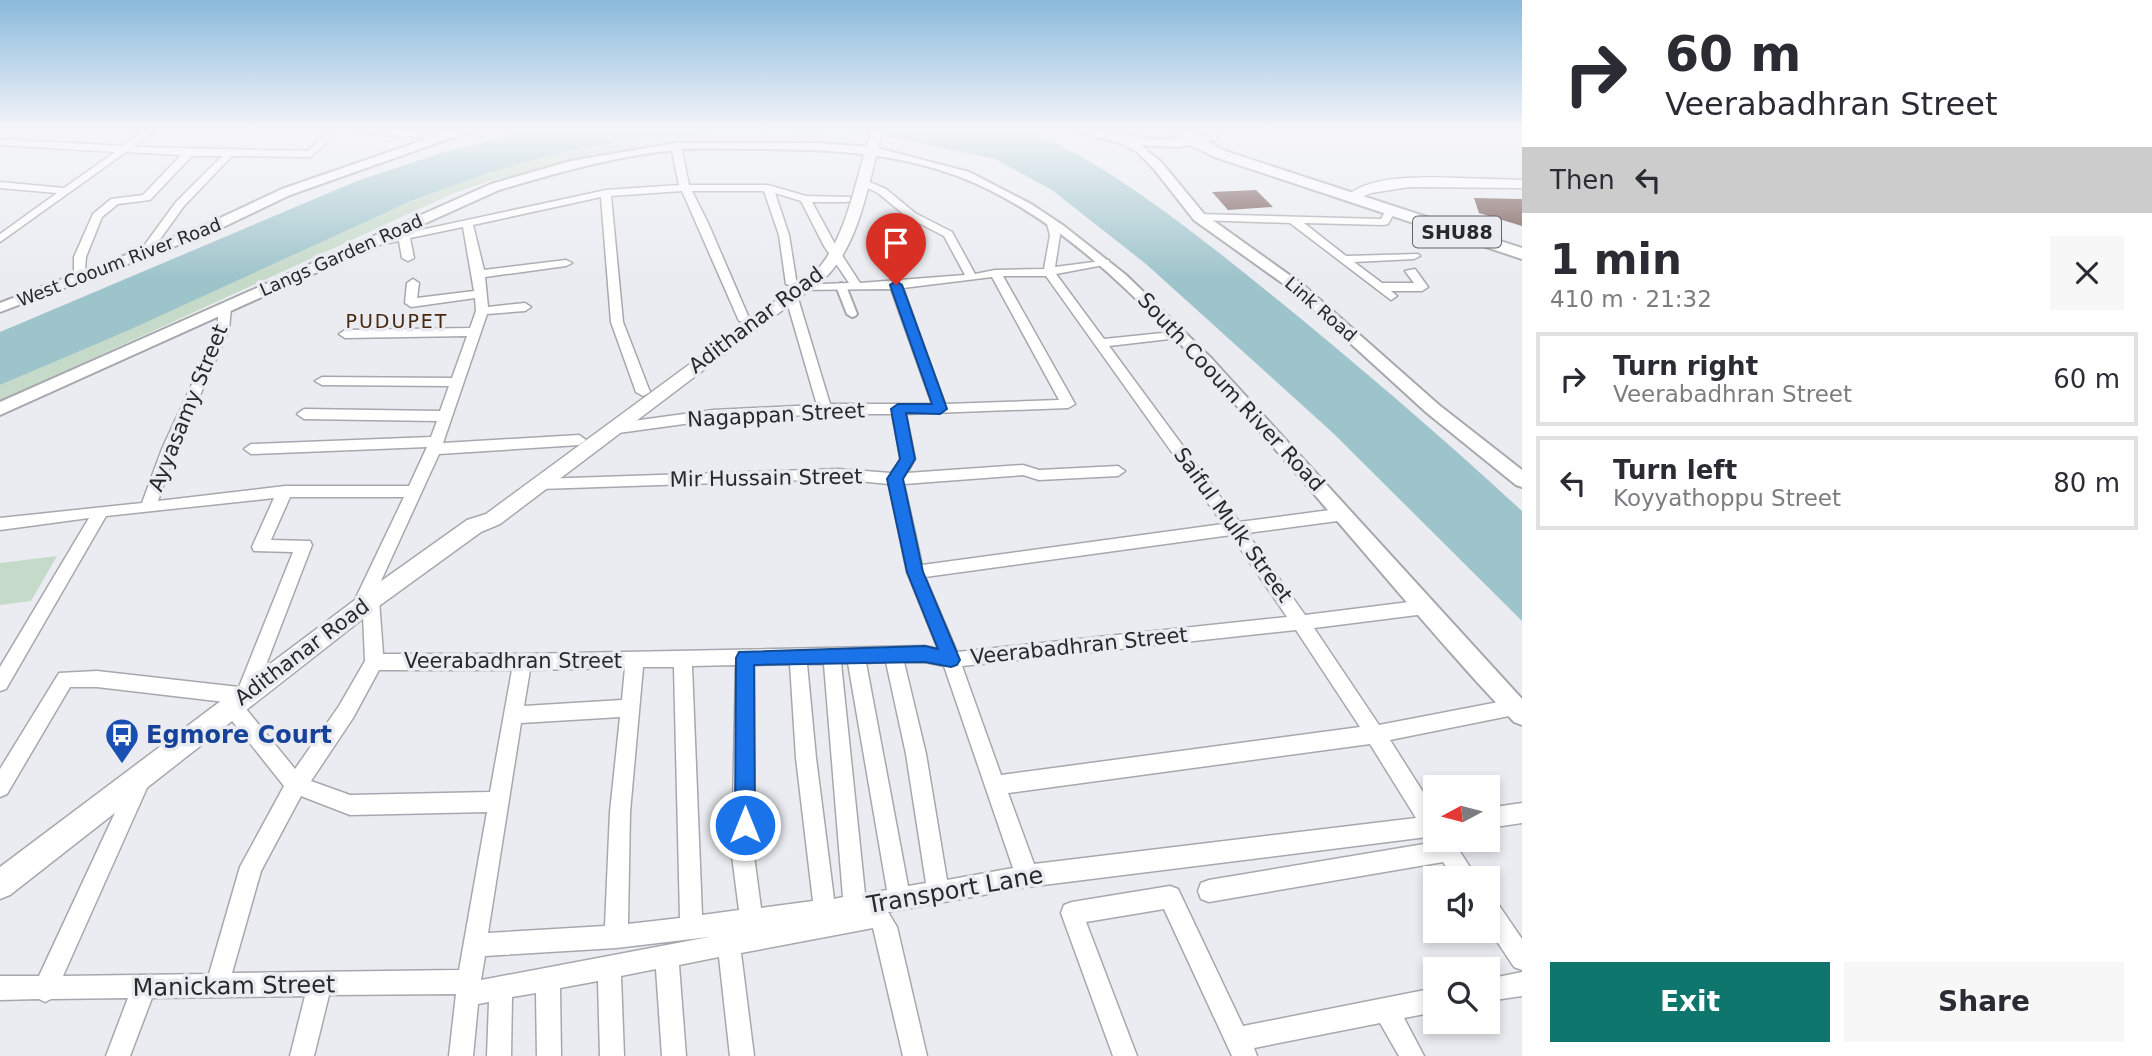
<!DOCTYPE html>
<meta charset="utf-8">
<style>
:root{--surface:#fff;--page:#f7f7f7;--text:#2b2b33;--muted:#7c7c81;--line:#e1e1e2;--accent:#0f766e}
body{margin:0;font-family:"DejaVu Sans",sans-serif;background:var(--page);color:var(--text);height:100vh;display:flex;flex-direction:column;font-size:26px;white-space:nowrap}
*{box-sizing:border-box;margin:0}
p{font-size:23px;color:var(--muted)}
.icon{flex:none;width:38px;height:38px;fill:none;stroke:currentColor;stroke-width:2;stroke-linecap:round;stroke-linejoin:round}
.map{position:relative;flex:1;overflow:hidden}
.details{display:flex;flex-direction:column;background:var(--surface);width:630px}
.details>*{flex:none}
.hud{background:#fff;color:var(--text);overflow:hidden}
.needle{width:46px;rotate:263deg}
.buttons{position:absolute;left:1423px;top:775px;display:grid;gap:14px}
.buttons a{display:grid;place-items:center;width:77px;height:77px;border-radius:0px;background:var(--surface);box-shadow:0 4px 10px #0003;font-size:35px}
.pin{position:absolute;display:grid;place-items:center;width:60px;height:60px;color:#fff;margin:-72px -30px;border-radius:50% 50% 50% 0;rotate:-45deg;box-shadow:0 0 7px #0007}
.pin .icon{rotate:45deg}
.me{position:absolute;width:77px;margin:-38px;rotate:0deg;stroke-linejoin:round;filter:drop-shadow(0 0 5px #0008)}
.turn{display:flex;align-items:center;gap:24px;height:147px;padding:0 28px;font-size:32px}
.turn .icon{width:91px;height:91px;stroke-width:2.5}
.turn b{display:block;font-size:49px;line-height:60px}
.then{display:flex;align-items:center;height:66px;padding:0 28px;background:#0003;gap:14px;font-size:26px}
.round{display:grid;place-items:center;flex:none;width:74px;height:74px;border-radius:0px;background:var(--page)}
.overview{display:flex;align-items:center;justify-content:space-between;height:119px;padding:0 28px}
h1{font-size:42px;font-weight:700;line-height:52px}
.primary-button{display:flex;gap:14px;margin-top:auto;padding:14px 28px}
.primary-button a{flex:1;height:80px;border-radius:0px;background:var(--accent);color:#fff;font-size:28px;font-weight:700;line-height:80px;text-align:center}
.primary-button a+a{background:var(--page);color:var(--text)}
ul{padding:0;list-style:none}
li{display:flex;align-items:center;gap:21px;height:94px;margin:0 14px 10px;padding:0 14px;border:4px solid var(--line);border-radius:0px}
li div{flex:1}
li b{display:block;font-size:26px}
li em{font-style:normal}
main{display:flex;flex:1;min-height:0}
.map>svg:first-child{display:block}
.green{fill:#c6dac9}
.water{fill:#9ec4cb}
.building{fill:#6f514c}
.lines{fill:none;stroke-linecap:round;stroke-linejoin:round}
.pedestrian-casing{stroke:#a6a8ad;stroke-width:4}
.minor-casing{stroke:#a6a8ad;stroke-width:3}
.tertiary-casing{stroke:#a6a8ad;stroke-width:4}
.secondary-casing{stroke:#a6a8ad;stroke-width:3}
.primary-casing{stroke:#a6a8ad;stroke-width:4}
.pedestrian{fill:#fff;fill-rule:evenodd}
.minor{fill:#fff;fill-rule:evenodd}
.tertiary{fill:#fff;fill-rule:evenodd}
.secondary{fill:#fff;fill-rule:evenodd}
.primary{fill:#fff;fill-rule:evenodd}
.route{fill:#1a73e8;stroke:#114b97;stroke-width:2}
.labels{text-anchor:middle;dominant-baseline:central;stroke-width:7;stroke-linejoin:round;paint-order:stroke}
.far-street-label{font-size:18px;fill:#29292b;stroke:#eaecf1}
.shield{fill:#eaecf1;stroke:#636466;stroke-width:2}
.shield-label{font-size:19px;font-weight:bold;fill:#29292b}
.far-neighbourhood-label{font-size:19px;letter-spacing:2px;fill:#482910;stroke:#eaecf1}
.street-label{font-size:21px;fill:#29292b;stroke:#eaecf1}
.near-transit-label{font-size:24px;font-weight:bold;fill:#164399;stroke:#eaecf1;text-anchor:start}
.near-street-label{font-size:24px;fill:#29292b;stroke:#eaecf1}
</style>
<main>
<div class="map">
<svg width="1522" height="1056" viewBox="0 0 1522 1056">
<rect width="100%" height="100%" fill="#eaecf1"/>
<!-- green -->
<path class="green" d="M772 132 856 136V139H844L672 142 492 180 452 194 0 401V385C94 344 187 303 280 260 372 218 463 174 562 153 631 138 701 133 772 132Z
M57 556 31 601 0 605V563Z"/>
<!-- water -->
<path class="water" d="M531 130H1026C1045 135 1061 146 1078 155 1128 183 1173 217 1218 252 1323 335 1424 421 1522 511V621L1333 433 1146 264 1052 190 995 159 881 135 772 132 672 136 623 141 559 153 487 173 411 201 129 330 0 385V332L357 181 444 152Z"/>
<!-- building -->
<path class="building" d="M1256 190 1273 207 1228 210 1212 192Z
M1474 198 1522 199V226L1479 213Z"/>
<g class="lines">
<!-- pedestrian casing -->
<g class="pedestrian-casing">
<path id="pedestrian" d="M841 283 846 286 857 314 855 316 852 317 847 314 836 286Z"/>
</g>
<!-- minor casing -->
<g class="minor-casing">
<path id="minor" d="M145 130H156L134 147 308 151 330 130H340L310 157 232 156 184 206 148 256H140L138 254 176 202 222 156H192L150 200 118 204 102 217 86 257 84 282 80 283 74 280V257L93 214 111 199 143 195 181 155 126 152 0 242V234L57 193 0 188V182L64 188 115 152 0 145V139L122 146Z
M350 130 443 133 446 130H456L445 139 355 133Z
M676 143 681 146 689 185H768L806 196 850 197V201L846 202H812L836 246 860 283 965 275 944 236 907 217 878 193 859 184V180L863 179 886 189 915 213 952 232 975 274 995 270 1044 269 1050 235 1047 224 1052 221 1057 224 1060 235 1055 267 1109 260V264L1056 274 1104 339 1182 331 1184 334 1178 338 1109 346 1239 522 1345 508 1353 514 1345 520 1247 533 1305 615 1425 600 1431 602 1434 607 1431 612 1425 614 1314 628 1379 725 1514 699 1521 701V713L1514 715 1390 740 1435 811V836L1027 887 888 912 897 927 927 1056H903L873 928 741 953 754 1056H730L719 957 679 965 686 1056H662L656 969 621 976 624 1056H600L598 981 560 988 561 1056H537L536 993 512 997 511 1056H487L489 1002 478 1004 473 1056H449L456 994 329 995 314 1056H290L305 996 152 998 130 1056H106L128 998 51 999 45 1002 39 999 0 1000V976H39L133 774 140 771 147 774 150 781 63 976 209 974 240 867 284 786 225 712 223 706 225 702 97 687H70L7 794 0 797V769L59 673 97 671 239 687 293 552 254 551 252 547 274 498 106 516 6 689 0 691V667L89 518 0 530V518L142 503 162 449 217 330 219 307 225 303 231 307 229 330 176 449 158 501 285 486H409L427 447 251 454 244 449 251 444 431 437 437 421 304 419 297 414 304 409 440 411 449 386 322 385 315 381 322 377 452 378 467 336 345 338 339 334 345 330 470 328 476 311 475 298 411 307 405 303 407 283 413 279 419 283 417 298 474 291 463 227 410 238 414 258 408 261 402 258 399 241 369 247 363 244 365 242 606 190 679 185 671 146ZM682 191 739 321H747L749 318 708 223 692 191H764L779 235 786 284 795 287 796 290 891 289 932 404H830L797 295 791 291 785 295 817 405 713 410 611 424 604 429 611 434 713 420 825 414H892L901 459 891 473 838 469 540 479 532 484 540 489 838 479 889 484 907 572 938 649 925 646 522 654H383L379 600 375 594 439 454 579 445 586 440 579 435 443 443 487 314 525 311 531 307 525 303 488 307 485 277 566 266 572 263 566 260 484 270 473 225 601 197 611 322 636 392 643 396 650 392 623 322 611 196ZM775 193 801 201 824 246 849 283 797 285 789 235ZM1003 276H1046L1223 524 922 565 904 484 1023 475 1039 480 1118 476 1125 471 1118 466 1039 470 1023 465 907 473 915 459 906 414 1068 408 1075 404ZM992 277 1059 400 945 404 903 288ZM290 497H404L351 608 354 613 363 614 365 661 339 706 295 769 242 704 252 702 254 696 312 545 310 541 271 540ZM1231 535 1287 617 957 652 925 577ZM1296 630 1360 727 1001 775 962 666ZM886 662 906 754 926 883 908 886 866 663ZM904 662H925L944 666 1013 868 947 880 926 754ZM841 663H848L887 890 865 894ZM790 664 796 758 813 901 761 908 754 856V665ZM807 664H824L843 897 834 899 816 758ZM736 665 732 856 739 910 702 915 692 666ZM643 667H674L680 918 628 924 630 812ZM625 668 622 700 524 706 530 670ZM379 670H512L490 792 350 795 311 781 353 718ZM620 717 610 812 605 926 488 933 521 723ZM1370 744 1416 818 1034 864 1008 793ZM301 796 350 815 487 812 459 970 232 973 261 871ZM709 937 481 980 485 956 616 948Z
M1387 208 1396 210 1388 224 1384 225 1304 223 1346 256 1418 254 1420 256 1414 259 1354 262 1382 283H1414L1405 271 1415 269 1428 287 1422 291H1391L1397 296 1391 300 1290 223 1199 220 1194 217 1199 214 1381 219Z
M1522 803V823L1488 828V808Z
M1448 840 1455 844 1477 878H1454L1443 862 1209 902 1201 899 1198 891 1201 883 1209 880Z
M1170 886 1178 889 1243 1026 1435 988V1012L1404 1018 1424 1056H1399L1380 1023 1254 1048 1257 1056H1232L1164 909 1086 922 1137 1056H1113L1061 913 1064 905 1072 902Z
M1488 898 1496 901 1522 939V970L1514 967 1488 928Z
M1522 972V996L1488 1001V979Z"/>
</g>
<!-- tertiary casing -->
<g class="tertiary-casing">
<path id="tertiary" d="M459 130H481L448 139 290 195 215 231 0 312V303L205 225 282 189 441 134Z
M1068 130H1090L1160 140 1216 135V139L1178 147 1141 145 1162 163 1204 214 1302 284 1439 405 1522 470V487L1516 485 1427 413 1292 290 1194 220 1154 169 1137 152 1118 142Z
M676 143H818L873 147 969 172 1031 204 1064 226 1126 275 1211 358 1522 699V725L1514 722 1477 682C1395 591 1318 496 1236 405 1160 320 1069 219 960 177 892 151 820 149 747 149 724 149 699 147 675 150 615 156 557 173 499 190L0 415V402L491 184 571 161Z"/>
</g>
<!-- secondary casing -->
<g class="secondary-casing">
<path id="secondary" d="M871 130H883C869 178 861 243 825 278L500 524 481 532 379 606 10 895 0 899V867L363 594 467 520 486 514 815 272C847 240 857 174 871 130Z
M1459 178 1522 180V188L1409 187 1371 193 1353 201 1346 197C1369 174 1429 177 1459 178Z"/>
</g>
<!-- primary casing -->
<g class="primary-casing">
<path id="primary" d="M1171 130H1187L1225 151 1522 248V259L1215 157 1190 145Z"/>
</g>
<!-- pedestrian -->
<use href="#pedestrian" class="pedestrian"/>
<!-- minor -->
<use href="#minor" class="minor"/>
<!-- tertiary -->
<use href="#tertiary" class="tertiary"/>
<!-- secondary -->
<use href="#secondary" class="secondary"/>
<!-- primary -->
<use href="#primary" class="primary"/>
</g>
<!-- sky -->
<linearGradient id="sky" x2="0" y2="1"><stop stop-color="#8abadc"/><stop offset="0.47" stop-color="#f6f6f9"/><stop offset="1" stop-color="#f6f6f9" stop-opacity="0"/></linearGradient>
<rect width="1522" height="278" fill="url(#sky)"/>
<!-- route -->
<path class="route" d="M896 281 902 285 947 409 940 414 906 413 915 459 903 479 923 572 960 660 957 665 951 667 925 662 754 665 755 825 752 832 745 835 738 832 735 825 736 658 739 652 925 646 938 649 907 572 887 479 900 459 891 409 898 404H932L890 285Z"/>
<!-- icons -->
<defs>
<g id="bus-pin" transform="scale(1.75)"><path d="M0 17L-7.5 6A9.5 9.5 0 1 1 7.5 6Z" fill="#1a4fb4" stroke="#eaecf1"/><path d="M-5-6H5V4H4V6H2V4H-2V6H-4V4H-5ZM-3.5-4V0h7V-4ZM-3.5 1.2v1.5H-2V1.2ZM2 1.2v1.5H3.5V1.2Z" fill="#fff"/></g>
</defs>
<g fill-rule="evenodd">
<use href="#bus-pin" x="122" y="735"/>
</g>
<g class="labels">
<!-- far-street labels -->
<g class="far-street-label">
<text transform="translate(341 255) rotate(-24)">Langs Garden Road</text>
<text transform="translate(119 262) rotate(-21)">West Cooum River Road</text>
<text transform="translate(1321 309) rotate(41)">Link Road</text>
</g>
<!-- shield labels -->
<rect class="shield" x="1413" y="216.5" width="88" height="31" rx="5"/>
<g class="shield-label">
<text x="1457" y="232">SHU88</text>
</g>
<!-- far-neighbourhood labels -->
<g class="far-neighbourhood-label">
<text x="397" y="321">PUDUPET</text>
</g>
<!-- street labels -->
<g class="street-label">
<text transform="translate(756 320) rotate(-37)">Adithanar Road</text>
<text transform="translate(1231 392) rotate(47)">South Cooum River Road</text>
<text transform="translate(188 408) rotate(-68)">Ayyasamy Street</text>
<text transform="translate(776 415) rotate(-3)">Nagappan Street</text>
<text transform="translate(766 478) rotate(-1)">Mir Hussain Street</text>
<text transform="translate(1233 525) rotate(54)">Saiful Mulk Street</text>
<text transform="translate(1079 646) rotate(-6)">Veerabadhran Street</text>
<text transform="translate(302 652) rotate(-37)">Adithanar Road</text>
<text x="513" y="661">Veerabadhran Street</text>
</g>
<!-- near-transit labels -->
<g class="near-transit-label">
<text x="146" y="735">Egmore Court</text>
</g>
<!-- near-street labels -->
<g class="near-street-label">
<text transform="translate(955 890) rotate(-10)">Transport Lane</text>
<text transform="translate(234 986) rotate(-1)">Manickam Street</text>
</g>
</g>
</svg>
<div class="buttons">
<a><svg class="needle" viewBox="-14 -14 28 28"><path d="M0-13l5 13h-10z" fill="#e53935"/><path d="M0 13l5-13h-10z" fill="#7c7c81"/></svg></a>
<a><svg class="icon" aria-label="sound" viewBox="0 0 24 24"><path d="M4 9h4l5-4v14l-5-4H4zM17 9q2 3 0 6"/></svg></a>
<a><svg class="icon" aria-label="search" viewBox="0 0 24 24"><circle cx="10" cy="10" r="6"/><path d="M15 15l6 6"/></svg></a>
</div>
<div class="pin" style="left:896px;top:285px;background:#d93025"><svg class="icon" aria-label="arrive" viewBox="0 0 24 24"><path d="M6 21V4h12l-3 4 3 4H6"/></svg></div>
<svg class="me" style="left:745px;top:825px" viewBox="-20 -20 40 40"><circle r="17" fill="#1a73e8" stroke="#fff" stroke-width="3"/><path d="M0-11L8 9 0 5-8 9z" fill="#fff"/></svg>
</div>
<section class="details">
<div class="hud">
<div class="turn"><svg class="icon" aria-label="right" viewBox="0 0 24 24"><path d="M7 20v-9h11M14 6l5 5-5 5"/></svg><div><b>60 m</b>Veerabadhran Street</div></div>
<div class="then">Then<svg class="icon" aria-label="left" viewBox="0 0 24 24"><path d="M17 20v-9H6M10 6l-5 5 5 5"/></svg></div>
</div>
<div class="overview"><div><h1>1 min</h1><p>410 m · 21:32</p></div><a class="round"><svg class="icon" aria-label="close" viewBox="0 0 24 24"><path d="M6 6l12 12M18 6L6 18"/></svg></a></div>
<ul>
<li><svg class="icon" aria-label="right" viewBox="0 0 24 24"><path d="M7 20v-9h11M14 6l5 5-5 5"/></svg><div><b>Turn right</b><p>Veerabadhran Street</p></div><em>60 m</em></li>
<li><svg class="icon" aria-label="left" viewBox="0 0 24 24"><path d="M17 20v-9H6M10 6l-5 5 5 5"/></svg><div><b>Turn left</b><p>Koyyathoppu Street</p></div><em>80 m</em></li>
</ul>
<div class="primary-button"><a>Exit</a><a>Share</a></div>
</section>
</main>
